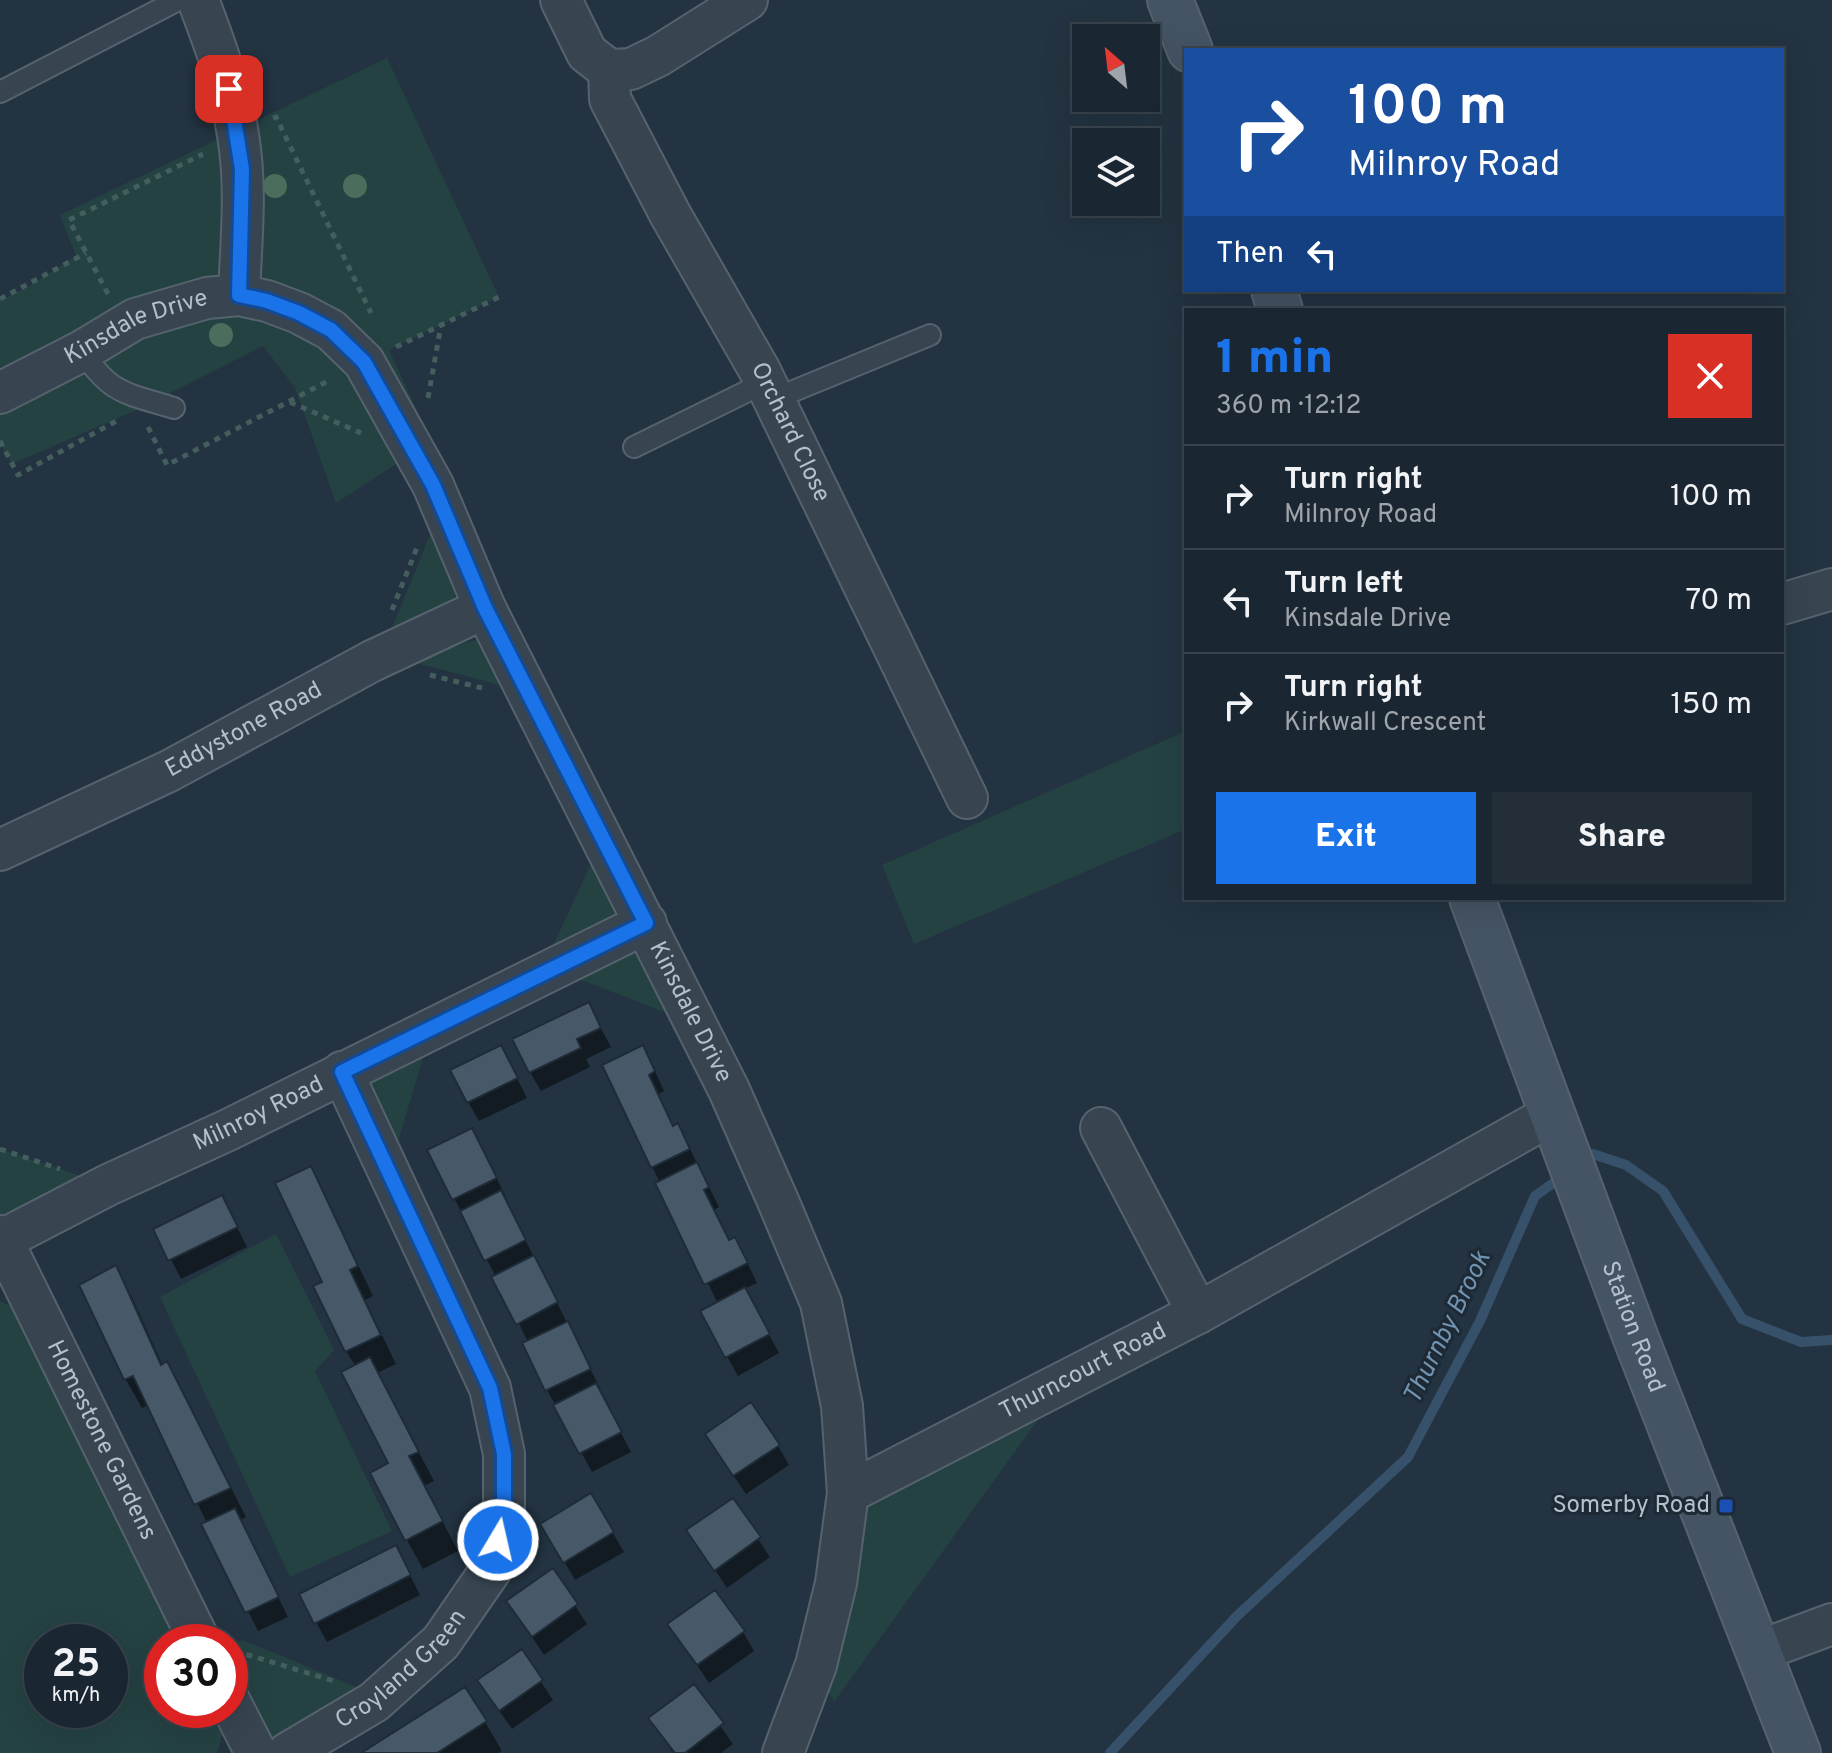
<!DOCTYPE html>
<meta charset="utf-8">
<style>
:root{--surface:#1a2631;--page:#232e39;--text:#f1f3f6;--muted:#9fa5ab;--line:#38434d;--accent:#1a73e8}
body{margin:0;font-family:Overpass,sans-serif;background:var(--page);color:var(--text);height:100vh;display:flex;flex-direction:column;font-size:30px;white-space:nowrap}
*{box-sizing:border-box;margin:0}
p{font-size:26px;color:var(--muted)}
.icon{flex:none;width:44px;height:44px;fill:none;stroke:currentColor;stroke-width:2;stroke-linecap:round;stroke-linejoin:round}
.map{position:relative;flex:1;overflow:hidden}
.sheet{position:absolute;left:1184px;top:308px;width:600px;height:592px;display:flex;flex-direction:column;background:var(--surface);border-radius:0px;box-shadow:0 8px 32px #0002,0 0 0 2px var(--line)}
.sheet>*{flex:none}
.top-card{position:absolute;left:1184px;top:48px;width:600px;height:244px;border-radius:0px;box-shadow:0 8px 32px #0002,0 0 0 2px var(--line);background:#1a4fa0;color:#fff;overflow:hidden}
.needle{width:52px;rotate:332deg}
.tools{position:absolute;left:1072px;top:24px;display:grid;gap:16px}
.tools a{display:grid;place-items:center;width:88px;height:88px;border-radius:0px;background:var(--surface);box-shadow:0 8px 32px #0002,0 0 0 2px var(--line);font-size:40px}
.speed{position:absolute;left:24px;top:1624px;display:flex;gap:16px;font-size:40px;font-weight:700;text-align:center}
.speed>*{display:grid;place-content:center;width:104px;height:104px;border-radius:50%;background:var(--surface);box-shadow:0 8px 32px #0002,0 0 0 2px var(--line);line-height:1}
.speed small{font-size:20px;font-weight:400}
.speed .limit{border:12px solid #d22;background:#fff;color:#111}
.pin{position:absolute;display:grid;place-items:center;width:68px;height:68px;color:#fff;margin:-34px;border-radius:16px;box-shadow:0 4px 12px #0006}
.me{position:absolute;width:88px;margin:-44px;rotate:9deg;stroke-linejoin:round;filter:drop-shadow(0 0 6px #0008)}
.turn{display:flex;align-items:center;gap:28px;height:168px;padding:0 32px;font-size:36px}
.turn .icon{width:104px;height:104px;stroke-width:2.5}
.turn b{display:block;font-size:56px;line-height:68px}
.then{display:flex;align-items:center;height:76px;padding:0 32px;background:#0003;gap:16px;font-size:30px}
.round{display:grid;place-items:center;flex:none;width:84px;height:84px;border-radius:0px;background:var(--page)}
.overview{display:flex;align-items:center;justify-content:space-between;height:136px;padding:0 32px}
h1{font-size:48px;font-weight:800;line-height:60px;color:var(--accent)}
.primary-button{display:flex;gap:16px;margin-top:auto;padding:16px 32px}
.primary-button a{flex:1;height:92px;border-radius:0px;background:var(--accent);color:#fff;font-size:32px;font-weight:800;line-height:92px;text-align:center}
.primary-button a+a{background:var(--page);color:var(--text)}
ul{padding:0;list-style:none}
li{display:flex;align-items:center;gap:24px;height:104px;padding:0 32px;border-top:2px solid var(--line)}
li div{flex:1}
li b{display:block;font-size:30px}
li em{font-style:normal}
.map>svg:first-child{display:block}
.green{fill:#254242;fill-rule:evenodd}
.shadow{fill:#0007}
.lines{fill:none;stroke-linecap:round;stroke-linejoin:round}
.stream{stroke:#365169;stroke-width:10}
.building{fill:#475968;stroke:#1f2c38;stroke-width:2}
.lane-casing{stroke:#56636e;stroke-width:24}
.street-casing{stroke:#56636e;stroke-width:44}
.secondary-casing{stroke:#56636e;stroke-width:48}
.path{stroke:#445e5e;stroke-width:5;stroke-dasharray:6 6;stroke-linecap:butt}
.lane{stroke:#384551;stroke-width:20}
.street{stroke:#384551;stroke-width:40}
.secondary{stroke:#455464;stroke-width:44}
.tree{fill:#4a6e5b}
.route-casing{stroke:#114b97;stroke-width:20}
.route{stroke:#1a73e8;stroke-width:14}
.transit-dot{fill:#1a4fb4;stroke:#1d2a36;stroke-width:3}
.labels{text-anchor:middle;dominant-baseline:central;stroke-width:6;stroke-linejoin:round;paint-order:stroke}
.street-label{font-size:24px;fill:#b4c0cb;stroke:#1d2a36}
.poi-label{font-size:24px;fill:#b4c0cb;stroke:#1d2a36;text-anchor:end}
.water-label{font-size:26px;font-style:italic;fill:#7294b1;stroke:#1d2a36}
</style>
<div class="map">
<svg width="1832" height="1753" viewBox="0 0 1832 1753">
<rect width="100%" height="100%" fill="#233341"/>
<!-- green -->
<path class="green" d="M387 58 499 297 389 350 431 441 336 503 295 388 263 346 139 409 12 464 0 444V301L28 287 76 256 60 215Z
M436 520 460 586 451 603 390 633Z
M476 640 495 652 511 688 413 662 444 649Z
M1186 731V829L914 944 882 865Z
M603 838 645 920 539 976Z
M650 932 696 1024 568 975Z
M432 1028 391 1165 343 1072Z
M0 1149 108 1185 0 1241Z
M276 1234 334 1350 315 1371 392 1531 290 1577 160 1297Z
M0 1301 18 1309 181 1642H162V1710H215L224 1729 217 1753H0ZM42 1642H110V1710H42Z
M1066 1381 834 1702 816 1665 848 1493Z
M243 1640 359 1688 256 1753 230 1702V1645Z"/>
<!-- shadow -->
<path class="shadow" d="M588 1005 611 1047 586 1059 590 1067 541 1091 530 1072Z
M511 1066 527 1098 479 1121 468 1102Z
M604 1066 653 1067 664 1091 658 1094 674 1127 688 1145 719 1207 714 1210 729 1242 745 1258 757 1283 744 1289 779 1353 738 1376 702 1312 718 1304Z
M482 1149 506 1197 504 1198 600 1388 598 1390 631 1452 592 1472 547 1390 528 1342 496 1277 429 1151Z
M310 1169 326 1198 373 1296 365 1300 396 1364 377 1373 434 1481 424 1486 458 1551 423 1569 407 1540 391 1464 356 1367 346 1351 325 1283Z
M232 1217 247 1247 181 1279 156 1230Z
M115 1268 132 1297 163 1366 167 1364 183 1393 246 1517 240 1520 288 1617 258 1631 204 1525 207 1523 149 1405 142 1408 126 1380 82 1286Z
M778 1446 789 1465 746 1494 718 1453Z
M591 1496 624 1552 575 1580 543 1525Z
M732 1500 770 1557 727 1588 689 1531Z
M406 1567 420 1595 327 1642 301 1595Z
M552 1571 587 1624 544 1655 509 1602Z
M670 1625 743 1632 754 1651 709 1683Z
M521 1652 553 1700 512 1729 491 1699Z
M693 1687 733 1744 721 1753H673L651 1719Z
M485 1722 502 1751 498 1753H365Z"/>
<g class="lines">
<!-- stream -->
<path class="stream" d="M1582 1162 1593 1154 1626 1165 1663 1191 1742 1319 1801 1342 1832 1340
M1110 1753 1236 1617 1408 1457 1480 1321 1535 1196 1566 1174"/>
</g>
<!-- building -->
<path class="building" d="M589 1002 601 1028 577 1039 581 1048 529 1073 512 1039Z
M501 1045 518 1078 467 1103 450 1070Z
M643 1045 655 1071 649 1075 673 1126 678 1123 690 1149 651 1168 602 1065Z
M472 1128 497 1178 452 1200 427 1150Z
M697 1162 709 1187 704 1190 729 1240 735 1237 748 1263 704 1285 655 1183Z
M311 1166 358 1266 350 1270 381 1335 345 1352 313 1286 322 1282 275 1183Z
M501 1190 526 1240 484 1261 460 1211Z
M222 1195 238 1227 168 1261 153 1229Z
M534 1255 558 1302 516 1325 491 1277Z
M116 1265 161 1365 167 1361 231 1488 194 1505 133 1376 124 1380 79 1285Z
M745 1287 770 1334 725 1358 700 1311Z
M568 1321 591 1369 545 1391 522 1343Z
M370 1357 419 1452 409 1456 443 1521 405 1541 370 1473 388 1463 341 1372Z
M596 1383 622 1432 579 1454 553 1405Z
M751 1402 780 1445 733 1476 705 1434Z
M591 1493 614 1532 563 1563 540 1524Z
M733 1498 761 1537 714 1571 686 1530Z
M235 1508 279 1597 245 1613 201 1524Z
M396 1545 411 1575 314 1624 299 1594Z
M553 1568 578 1604 532 1637 506 1601Z
M715 1590 745 1631 697 1665 667 1624Z
M522 1649 543 1680 499 1711 477 1680Z
M694 1684 724 1723 685 1753H675L648 1718Z
M465 1687 487 1721 437 1753H361Z"/>
<g class="lines">
<!-- lane casing -->
<g class="lane-casing">
<path id="lane" d="M0 92 178 0
M82 351C111 395 126 393 174 408
M774 399 930 335
M634 447 766 382"/>
</g>
<!-- street casing -->
<g class="street-casing">
<g id="street">
<path d="M198 0C215 44 231 88 238 135 247 188 241 242 239 295"/>
<path d="M561 0 587 53 609 70 631 69 658 56 747 0"/>
<path id="s1" d="M609 70 610 99 670 214 760 371 967 798"/>
<path id="s2" d="M0 393 82 351 135 319 207 298 239 295 267 301 299 313 331 330 364 362 433 485 485 608 729 1090 778 1201 821 1303 842 1406 848 1493"/>
<path d="M1782 604 1832 589"/>
<path id="s3" d="M0 850 169 771 372 661 485 608"/>
<path d="M1101 1128 1198 1313"/>
<path id="s4" d="M0 1236 200 1642"/>
<path id="s5" d="M0 1241 108 1185 228 1130 646 923"/>
<path d="M1759 1651 1832 1624"/>
<path d="M230 1702 256 1753"/>
<path id="s6" d="M288 1753 374 1702 441 1642 492 1568 504 1513V1454L490 1388 342 1072"/>
<path id="s7" d="M783 1753 816 1665 836 1583 848 1493 1198 1313 1551 1115"/>
</g>
</g>
<!-- secondary casing -->
<g class="secondary-casing">
<g id="secondary">
<path d="M1170 0 1190 50"/>
<path d="M1274 290 1280 310"/>
<path id="s8" d="M1472 898 1635 1336 1798 1753"/>
</g>
</g>
<!-- path -->
<path class="path" d="M273 118 276 117 371 313
M108 294 69 220 203 154
M0 299 86 253
M396 347 499 297
M428 398 441 325
M290 402 361 433
M148 427 167 465 330 380
M0 441 18 475 120 419
M392 610 418 545
M430 675 482 688
M0 1149 60 1169
M235 1651 337 1682"/>
<!-- lane -->
<use href="#lane" class="lane"/>
<!-- street -->
<use href="#street" class="street"/>
<!-- secondary -->
<use href="#secondary" class="secondary"/>
</g>
<!-- trees -->
<g class="tree">
<circle cx="275" cy="186" r="12"/>
<circle cx="355" cy="186" r="12"/>
<circle cx="221" cy="335" r="12"/>
</g>
<g class="lines">
<!-- route casing -->
<g class="route-casing">
<path id="route" d="M229 89 242 169 239 295 267 301 299 313 331 330 364 362 433 485 485 608 646 923 342 1072 490 1388 504 1454V1513L498 1540"/>
</g>
<!-- route -->
<use href="#route" class="route"/>
</g>
<!-- markers -->
<rect class="transit-dot" x="1718" y="1498" width="16" height="16" rx="4"/>
<g class="labels">
<!-- street labels -->
<g class="street-label">
<text stroke="none"><textPath href="#s2" startOffset="152">Kinsdale Drive</textPath></text>
<text stroke="none"><textPath href="#s1" startOffset="408">Orchard Close</textPath></text>
<text stroke="none"><textPath href="#s3" startOffset="272">Eddystone Road</textPath></text>
<text stroke="none"><textPath href="#s2" startOffset="1134">Kinsdale Drive</textPath></text>
<text stroke="none"><textPath href="#s5" startOffset="288">Milnroy Road</textPath></text>
<text stroke="none"><textPath href="#s8" startOffset="458">Station Road</textPath></text>
<text stroke="none"><textPath href="#s7" startOffset="534">Thurncourt Road</textPath></text>
<text stroke="none"><textPath href="#s4" startOffset="228">Homestone Gardens</textPath></text>
<text stroke="none"><textPath href="#s6" startOffset="142">Croyland Green</textPath></text>
</g>
<!-- poi labels -->
<g class="poi-label">
<text x="1710" y="1506">Somerby Road</text>
</g>
<!-- water labels -->
<g class="water-label">
<text transform="translate(1448 1328) rotate(-64)">Thurnby Brook</text>
</g>
</g>
</svg>
<div class="tools">
<a><svg class="needle" viewBox="-14 -14 28 28"><path d="M0-13l5 13h-10z" fill="#e53935"/><path d="M0 13l5-13h-10z" fill="#9fa5ab"/></svg></a>
<a><svg class="icon" aria-label="layers" viewBox="0 0 24 24"><path d="M12 4l9 5-9 5-9-5zM3 14l9 5 9-5"/></svg></a>
</div>
<div class="speed"><div>25<small>km/h</small></div><div class="limit">30</div></div>
<div class="pin" style="left:229px;top:89px;background:#d93025"><svg class="icon" aria-label="arrive" viewBox="0 0 24 24"><path d="M6 21V4h12l-3 4 3 4H6"/></svg></div>
<svg class="me" style="left:498px;top:1540px" viewBox="-20 -20 40 40"><circle r="17" fill="#1a73e8" stroke="#fff" stroke-width="3"/><path d="M0-11L8 9 0 5-8 9z" fill="#fff"/></svg>
<div class="top-card">
<div class="turn"><svg class="icon" aria-label="right" viewBox="0 0 24 24"><path d="M7 20v-9h11M14 6l5 5-5 5"/></svg><div><b>100 m</b>Milnroy Road</div></div>
<div class="then">Then<svg class="icon" aria-label="left" viewBox="0 0 24 24"><path d="M17 20v-9H6M10 6l-5 5 5 5"/></svg></div>
</div>
<section class="sheet">
<div class="overview"><div><h1>1 min</h1><p>360 m · 12:12</p></div><a class="round" style="background:#d93025;color:#fff"><svg class="icon" aria-label="close" viewBox="0 0 24 24"><path d="M6 6l12 12M18 6L6 18"/></svg></a></div>
<ul>
<li><svg class="icon" aria-label="right" viewBox="0 0 24 24"><path d="M7 20v-9h11M14 6l5 5-5 5"/></svg><div><b>Turn right</b><p>Milnroy Road</p></div><em>100 m</em></li>
<li><svg class="icon" aria-label="left" viewBox="0 0 24 24"><path d="M17 20v-9H6M10 6l-5 5 5 5"/></svg><div><b>Turn left</b><p>Kinsdale Drive</p></div><em>70 m</em></li>
<li><svg class="icon" aria-label="right" viewBox="0 0 24 24"><path d="M7 20v-9h11M14 6l5 5-5 5"/></svg><div><b>Turn right</b><p>Kirkwall Crescent</p></div><em>150 m</em></li>
</ul>
<div class="primary-button"><a>Exit</a><a>Share</a></div>
</section>
</div>
